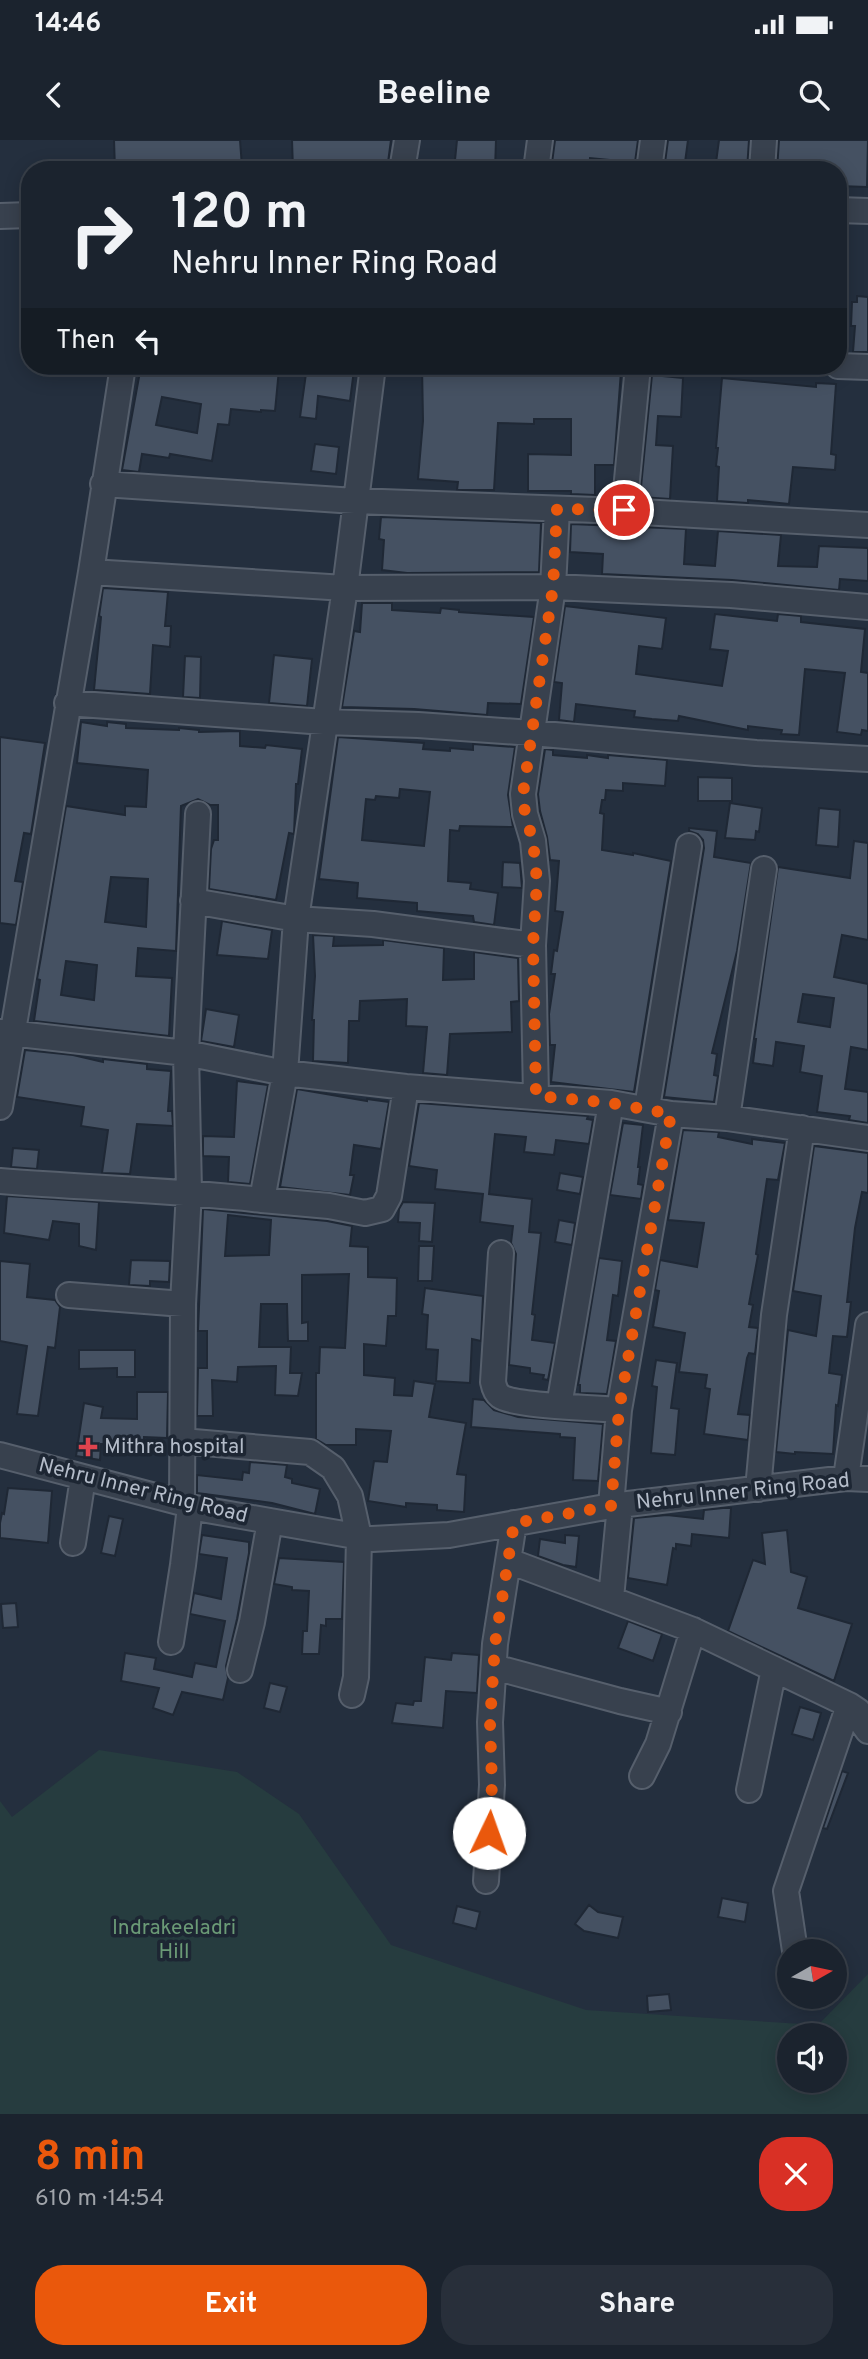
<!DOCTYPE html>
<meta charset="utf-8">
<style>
:root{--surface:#1b232e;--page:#282f3a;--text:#f1f3f6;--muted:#a0a4aa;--line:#39404a;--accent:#ea580c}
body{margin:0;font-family:Overpass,sans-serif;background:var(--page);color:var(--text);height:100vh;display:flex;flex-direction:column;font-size:26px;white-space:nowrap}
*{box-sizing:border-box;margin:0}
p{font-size:23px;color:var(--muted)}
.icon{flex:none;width:38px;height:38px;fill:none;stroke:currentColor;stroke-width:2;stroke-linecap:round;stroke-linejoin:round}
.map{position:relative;height:1974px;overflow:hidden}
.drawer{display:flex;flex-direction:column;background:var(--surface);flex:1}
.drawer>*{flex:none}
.hud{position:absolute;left:21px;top:21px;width:826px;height:214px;border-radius:28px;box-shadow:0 4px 18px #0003,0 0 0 2px var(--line);background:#1b232e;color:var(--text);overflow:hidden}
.needle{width:46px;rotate:81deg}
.tools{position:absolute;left:777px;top:1799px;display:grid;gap:14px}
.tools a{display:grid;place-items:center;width:70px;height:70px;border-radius:50%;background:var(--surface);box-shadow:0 4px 18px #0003,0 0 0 2px var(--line);font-size:35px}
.pin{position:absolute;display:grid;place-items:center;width:60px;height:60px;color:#fff;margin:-30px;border:4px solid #fff;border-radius:50%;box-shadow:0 2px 7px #0007}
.me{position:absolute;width:77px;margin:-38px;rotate:3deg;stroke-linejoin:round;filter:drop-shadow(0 0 5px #0008)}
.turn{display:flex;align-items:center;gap:24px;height:147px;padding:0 35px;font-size:32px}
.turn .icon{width:91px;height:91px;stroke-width:2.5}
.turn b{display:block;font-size:49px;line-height:60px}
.then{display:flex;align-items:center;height:66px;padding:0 35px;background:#0003;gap:14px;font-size:26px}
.round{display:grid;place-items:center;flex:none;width:74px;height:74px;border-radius:28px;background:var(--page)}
.head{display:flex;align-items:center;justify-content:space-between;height:119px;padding:0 35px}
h1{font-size:42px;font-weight:700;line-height:52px;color:var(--accent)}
.cta{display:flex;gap:14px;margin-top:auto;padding:14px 35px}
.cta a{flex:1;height:80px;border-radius:28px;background:var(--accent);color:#fff;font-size:28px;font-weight:700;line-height:80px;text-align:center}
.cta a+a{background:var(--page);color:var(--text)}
.status{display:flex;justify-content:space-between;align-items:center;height:49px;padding:0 35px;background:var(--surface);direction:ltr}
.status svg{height:19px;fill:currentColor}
header{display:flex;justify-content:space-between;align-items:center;height:91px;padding:0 35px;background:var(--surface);font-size:32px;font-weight:700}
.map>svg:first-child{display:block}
.green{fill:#263c3f;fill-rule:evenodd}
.building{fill:#455162;stroke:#1f2835;stroke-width:2;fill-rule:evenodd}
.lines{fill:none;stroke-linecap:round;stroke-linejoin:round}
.minor-casing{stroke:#565f6c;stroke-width:28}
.minor{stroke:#38414e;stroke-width:24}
.route{stroke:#ea580c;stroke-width:12;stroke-dasharray:0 21.6}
.health-dot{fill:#e0444e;stroke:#1d2633;stroke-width:2.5}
.labels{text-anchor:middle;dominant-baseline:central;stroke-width:7;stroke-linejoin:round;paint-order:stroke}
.poi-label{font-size:21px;fill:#b4bcc9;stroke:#1d2633;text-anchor:start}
.street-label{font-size:21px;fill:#b4bcc9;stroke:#1d2633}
.park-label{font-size:21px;fill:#6b9a76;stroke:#1d2633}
</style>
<div class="status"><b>14:46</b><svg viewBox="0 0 49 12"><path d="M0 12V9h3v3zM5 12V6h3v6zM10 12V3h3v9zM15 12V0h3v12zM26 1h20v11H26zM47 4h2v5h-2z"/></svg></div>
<header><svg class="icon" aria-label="back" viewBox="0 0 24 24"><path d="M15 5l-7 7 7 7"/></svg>Beeline<svg class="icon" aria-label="search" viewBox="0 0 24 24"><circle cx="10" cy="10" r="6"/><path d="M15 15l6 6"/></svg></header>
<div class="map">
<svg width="868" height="1974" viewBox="0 0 868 1974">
<rect width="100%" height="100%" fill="#242f3e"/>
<!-- green -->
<path class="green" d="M99 1610 237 1632 299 1674 391 1805 586 1870 818 1885 868 1834V1974H0V1661L12 1677ZM789 1895H835V1941H789Z"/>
<!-- building -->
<path class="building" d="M114 0H240L242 27 189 30H115Z
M292 0H391L387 30H293Z
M457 0H496L495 30H454Z
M555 0H638L634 30H619V21L590 18 589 30H551Z
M668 0H688L684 30H664Z
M719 0H749L747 30H715Z
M779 0H868L867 47 838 46V30H777Z
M857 156 868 157V212H853L855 186H851L852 162H857Z
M141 226 180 233 181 228 219 235 220 226 243 229V226H266L279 229 275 271 261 270V272L231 269 229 285 218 284 212 321 170 314 169 318 142 314 139 332 122 330ZM162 257 201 264 197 293 156 285Z
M307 226 354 230 350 261 318 256 316 279 300 277Z
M422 226 502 229V226L587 227V230L621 231 614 325H595V355L571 354V351H528V314L571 315V279H534V284L498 283 494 350H457L458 342 418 339 423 281Z
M652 235 683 238 681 277 658 276 656 305 673 306 670 359 640 357Z
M722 238 816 247V243L836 244 831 314 836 315 835 330 793 327 789 364 748 360V363L717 361 719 327 716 326 718 308H716Z
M315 304 339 307 336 334 311 331Z
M381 377 541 383 539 432 407 433 382 430 384 400 379 399Z
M571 384 686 389 684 424 715 426 718 391 781 395 778 426 817 427 819 406 868 408V441L840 439 839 450 732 440 602 434 603 414 570 412Z
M103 448 168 452 165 486H171L170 507 153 505 150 554 94 550 101 477 99 476Z
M362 463H392V470L440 473 441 468 459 470V472L534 477 521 564 488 563 487 575 414 569 342 567 354 491 360 492Z
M565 466 666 478 662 509 639 506 636 534 722 546 728 511 710 509 715 474 777 481 778 474 801 476V482L865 489 861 532 868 533V591L862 590 861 595 837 592 845 533 805 529 799 595 781 594 782 590 748 586V590L679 576 678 581 652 579 634 577 635 571 576 564 574 582 559 580 562 543 554 542Z
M274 515 312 519 307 566 269 563Z
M185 516 201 517 200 558 183 557Z
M81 582 107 586V582L126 584V588L179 590V588L199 590V592L240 591V606L265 608 266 605 302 609 298 644H296L294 694 289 693 276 760 209 749 211 709 214 700H218V665H210L198 659 181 666 176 811 138 808 136 836 172 838 169 896 34 881 40 840 37 839 41 817 66 666 125 675V666L146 667 148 630 77 623ZM111 737 148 739 146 787 105 782ZM66 821 97 825 94 860 61 855Z
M0 597 45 603 31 694 24 693 15 741 23 742 16 785 0 783Z
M338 597 424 603 423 609 450 611V608L473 610V604L515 607 508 655 513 687 460 686 459 691 450 690 448 741 471 743 470 749 498 753 494 785 474 782 473 776 417 771V763L357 758 358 743 319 739ZM400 649 430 652 424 706 362 700 366 659 375 660 376 656 399 658Z
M545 609 553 610V615L587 618V615L608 618V615L667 620 665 646 623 643V651L606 650 605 660H602L600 673 604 674 602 710 633 715V713L671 721 634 952 551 942 555 905H550L549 874 555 834H551L554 810 557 811 563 772 555 771 559 721 550 720 547 697 540 671 538 654Z
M698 637 732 638V661H698Z
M730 663 762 668 759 692 756 691 755 700 725 698Z
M819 668 840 670 838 707 816 705Z
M689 688 717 691 714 717 751 723 737 811 712 913 717 914 714 935 718 936 714 962 664 957 704 708 703 700 698 694 689 691Z
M854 701 868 703V800L842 795 834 837 868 844V910L851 907 845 949 868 952V983L849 980 850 976 817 972 822 936 800 932 804 906 776 902 773 926 753 923 756 899H754L778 727 850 738ZM803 854 834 858 830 887 798 882Z
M503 722 520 723 522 748 502 747Z
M222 781 272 790 268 819 217 815Z
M313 795 334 796 333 806 383 805V800L444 808 443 840 474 839V812L518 818 519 861 511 862 512 892 450 894 447 935 423 933 427 887 406 886 407 859 360 861 359 881H349L348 923 313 921 314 880H312L315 836Z
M206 869 239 875 234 907 201 901Z
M25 910 73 915 103 922V919L147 924V929L171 931 168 971H172L173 986 137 984 130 1034 102 1033 108 990 81 986 84 967 17 957Z
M237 941 268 945 250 1044 228 1042 229 1017 203 1016V996L234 997Z
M297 949 367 961V959L389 962 381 1009 354 1005 350 1035H354L350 1055 280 1047Z
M419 963 588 976 587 979 593 980 589 1004 556 1000 554 1015 524 1012 526 997 495 994 489 1054 532 1059 529 1092 541 1093 532 1174 535 1175 532 1200 555 1203 548 1240 543 1239 544 1235 530 1233V1228L509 1225 516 1114 511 1103 513 1086 480 1082 483 1054 435 1049 437 1030 409 1026Z
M623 983 643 985 638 1027H640L638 1044 643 1045 641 1059 610 1055Z
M683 990 719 992 718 997 752 1004V999L785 1003 778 1040 767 1039 756 1114 758 1115 749 1164 753 1165 749 1187 758 1188 755 1214 749 1213 747 1218 738 1274 750 1275 748 1300 704 1294 710 1249 705 1248 707 1235 679 1232 685 1193 653 1187 659 1151 655 1150 660 1120 697 1127 704 1083 668 1080Z
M814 1006 868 1013V1053L862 1052 855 1088 847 1162H851L847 1197 833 1196 829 1233 842 1235 838 1266 836 1265 833 1314 795 1312V1314L776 1312 788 1190 816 1196 821 1156 793 1151Z
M13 1008 39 1010 37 1029 11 1027Z
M560 1033 583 1037 580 1054 557 1050Z
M7 1056 99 1062 96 1110 79 1106V1084L53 1081 49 1100 4 1093Z
M403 1062 435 1063 432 1102 419 1101 420 1083 398 1082 399 1069Z
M203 1069 327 1081 352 1086 350 1106 368 1107V1137L397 1138 396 1176H388L386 1206 364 1204V1235L395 1238 394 1255 412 1256 414 1241 435 1244 429 1277 466 1283 457 1334 466 1335 464 1372 437 1370V1365L406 1363V1367L368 1361 374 1321 387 1322 391 1291 356 1289V1305H326L316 1299V1233H319L320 1207 345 1208 349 1134 302 1135V1183L308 1182V1201H288L287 1164H261L259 1207H291L290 1233H302L298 1256 275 1255 276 1226 238 1227 237 1242 212 1240 213 1276H197L198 1228H207V1191H198ZM228 1075 271 1080 269 1115 225 1116Z
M559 1080 575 1083 572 1105 555 1102Z
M419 1106H434L432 1141H418Z
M599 1118 622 1121 618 1156 613 1155 607 1200 616 1201 607 1254 580 1253V1245H578Z
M131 1120 170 1121 169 1142 150 1141V1146L129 1145Z
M0 1121 30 1124 27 1157 55 1160 60 1167 55 1208 48 1207 38 1276 17 1274 27 1206 0 1201Z
M425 1148 483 1156 481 1201 472 1199 470 1243 436 1241 438 1210 426 1209 428 1175 422 1174Z
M79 1210H135V1237H117V1228L79 1229Z
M656 1220 677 1223 671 1268 679 1269 675 1315 651 1313 657 1247 652 1246Z
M137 1252H168L167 1298 144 1297V1305L101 1304 100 1320 76 1316 84 1263 103 1267 101 1278 137 1279Z
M473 1259 484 1260 494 1270 518 1277 603 1284 598 1341 573 1340 575 1298 560 1297V1294L471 1287Z
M250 1322 287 1325 285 1337 292 1339V1343L320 1349 315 1374 272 1363 197 1353V1335L242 1340 243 1332 249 1333Z
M8 1348 52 1351 48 1403 0 1398V1383L2 1373 4 1374Z
M723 1368H731L729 1398 692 1394 691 1406 676 1404V1409L673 1408 667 1445 628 1438 634 1378 667 1375 703 1379 704 1370Z
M109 1376 123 1379 115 1416 101 1413Z
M787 1390 791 1432 807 1437 798 1468 852 1484 834 1541 728 1491 753 1420 765 1424 762 1393Z
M202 1395 249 1402V1413L237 1479 226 1526 228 1538 223 1560 182 1552 173 1575 153 1568 159 1548 121 1541 125 1513 156 1518 154 1529 192 1537 195 1523 216 1527 225 1481 190 1474 194 1453 221 1459 227 1418 199 1414Z
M565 1395 579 1396 576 1427 563 1425 538 1416 540 1399 565 1403Z
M279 1418 344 1422 342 1479H326V1486L321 1485 319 1514H302L303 1491H307L309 1451 292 1450V1447L274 1444Z
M16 1463 18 1487 3 1488 1 1464Z
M628 1481 662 1494 653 1521 618 1508Z
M452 1513 479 1515 477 1553 446 1551 443 1588 392 1583 396 1563 413 1565 414 1561H421L425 1517 451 1520Z
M270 1543 287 1547 280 1572 264 1568Z
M800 1567 821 1573 813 1600 792 1594Z
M842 1631 848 1633 827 1689 823 1688Z
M722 1758 748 1763 745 1782 718 1777Z
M589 1765 598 1772 623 1777 618 1798 584 1791 575 1784Z
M457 1766 480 1772 476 1789 453 1783Z
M669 1854 671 1870 648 1872 647 1856Z"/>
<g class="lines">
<!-- minor casing -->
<g class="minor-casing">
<path id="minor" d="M402 30 407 0
M536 30 540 0
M649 30 653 0
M762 30 764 0
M838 70 868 71
M0 76 30 75
M838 226 868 227
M103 344 355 361 624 371 868 385
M624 371 638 226
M91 432 345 448 553 447 731 455 868 467
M67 563 324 582 418 585 532 593 756 613 868 619
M193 761 296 779 373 784 533 805
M0 892 186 913 285 933 406 947 611 963 671 974 727 978 868 998
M536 956 533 805 537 741 533 701 525 674 523 654 553 447 557 369
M0 967 91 432 123 226
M647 968 689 706
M727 978 764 729
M0 1041C87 1048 175 1050 262 1060L285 933 296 779 345 448 373 226
M262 1060 329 1066 365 1073 382 1069 389 1056 406 947
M501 1113 493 1242C494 1247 496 1253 500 1256 513 1266 598 1268 619 1270
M69 1155 183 1164
M559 1266 611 963
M182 1301 310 1312 333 1328 350 1356 359 1397 356 1537 352 1555
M0 1315 182 1363 190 1367 372 1399 449 1395 611 1366 846 1338 868 1339
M846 1338 868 1185
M758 1349 774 1175 802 988
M182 1363 183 1164 189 1051 186 913 198 674
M611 1366 619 1270 671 974
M73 1403 83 1338
M509 1421 693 1490 849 1565 868 1591
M611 1458 620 1365
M171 1502 183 1425 190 1367
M494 1527 620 1561 669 1572
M240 1530 252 1482 270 1381
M642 1636 658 1604 693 1490
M749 1650 774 1529
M486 1741 492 1645 490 1582 495 1504 514 1383
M795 1811 786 1751 849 1565 858 1571"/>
</g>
<!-- minor -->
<use href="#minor" class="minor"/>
</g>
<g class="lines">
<!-- route -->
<path class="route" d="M489 1693 492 1645 490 1582 495 1504 514 1383 611 1366 619 1270 671 974 611 963 536 956 533 805 537 741 533 701 525 674 523 654 553 447 557 369 624 370"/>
</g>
<!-- markers -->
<path class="health-dot" d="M84.5 1296.5h7v7h7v7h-7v7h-7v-7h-7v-7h7z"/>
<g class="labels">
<!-- poi labels -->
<g class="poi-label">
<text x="104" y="1307">Mithra hospital</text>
</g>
<!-- street labels -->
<g class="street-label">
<text transform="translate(143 1351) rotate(14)">Nehru Inner Ring Road</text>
<text transform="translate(743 1352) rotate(-6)">Nehru Inner Ring Road</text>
</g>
<!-- park labels -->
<g class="park-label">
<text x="174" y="1788">Indrakeeladri<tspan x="174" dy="24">Hill</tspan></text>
</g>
</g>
</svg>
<div class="tools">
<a><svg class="needle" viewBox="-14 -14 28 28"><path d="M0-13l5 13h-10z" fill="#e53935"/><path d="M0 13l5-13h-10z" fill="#a0a4aa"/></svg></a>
<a><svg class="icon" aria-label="sound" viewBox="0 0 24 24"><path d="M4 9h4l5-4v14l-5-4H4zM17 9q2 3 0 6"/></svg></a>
</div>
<div class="pin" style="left:624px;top:370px;background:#d93025"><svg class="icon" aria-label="arrive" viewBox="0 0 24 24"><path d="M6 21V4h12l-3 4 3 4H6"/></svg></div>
<svg class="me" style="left:489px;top:1693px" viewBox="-20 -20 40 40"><circle r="19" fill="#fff"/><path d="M0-13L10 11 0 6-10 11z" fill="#ea580c"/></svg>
<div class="hud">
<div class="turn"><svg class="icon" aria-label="right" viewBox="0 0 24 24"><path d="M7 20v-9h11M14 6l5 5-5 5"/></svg><div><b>120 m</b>Nehru Inner Ring Road</div></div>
<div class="then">Then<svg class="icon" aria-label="left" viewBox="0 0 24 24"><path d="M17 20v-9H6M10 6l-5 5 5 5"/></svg></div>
</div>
</div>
<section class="drawer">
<div class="head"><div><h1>8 min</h1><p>610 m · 14:54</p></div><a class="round" style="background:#d93025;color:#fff"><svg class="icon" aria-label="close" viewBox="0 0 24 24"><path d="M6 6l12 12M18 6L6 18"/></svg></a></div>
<div class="cta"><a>Exit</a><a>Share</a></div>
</section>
